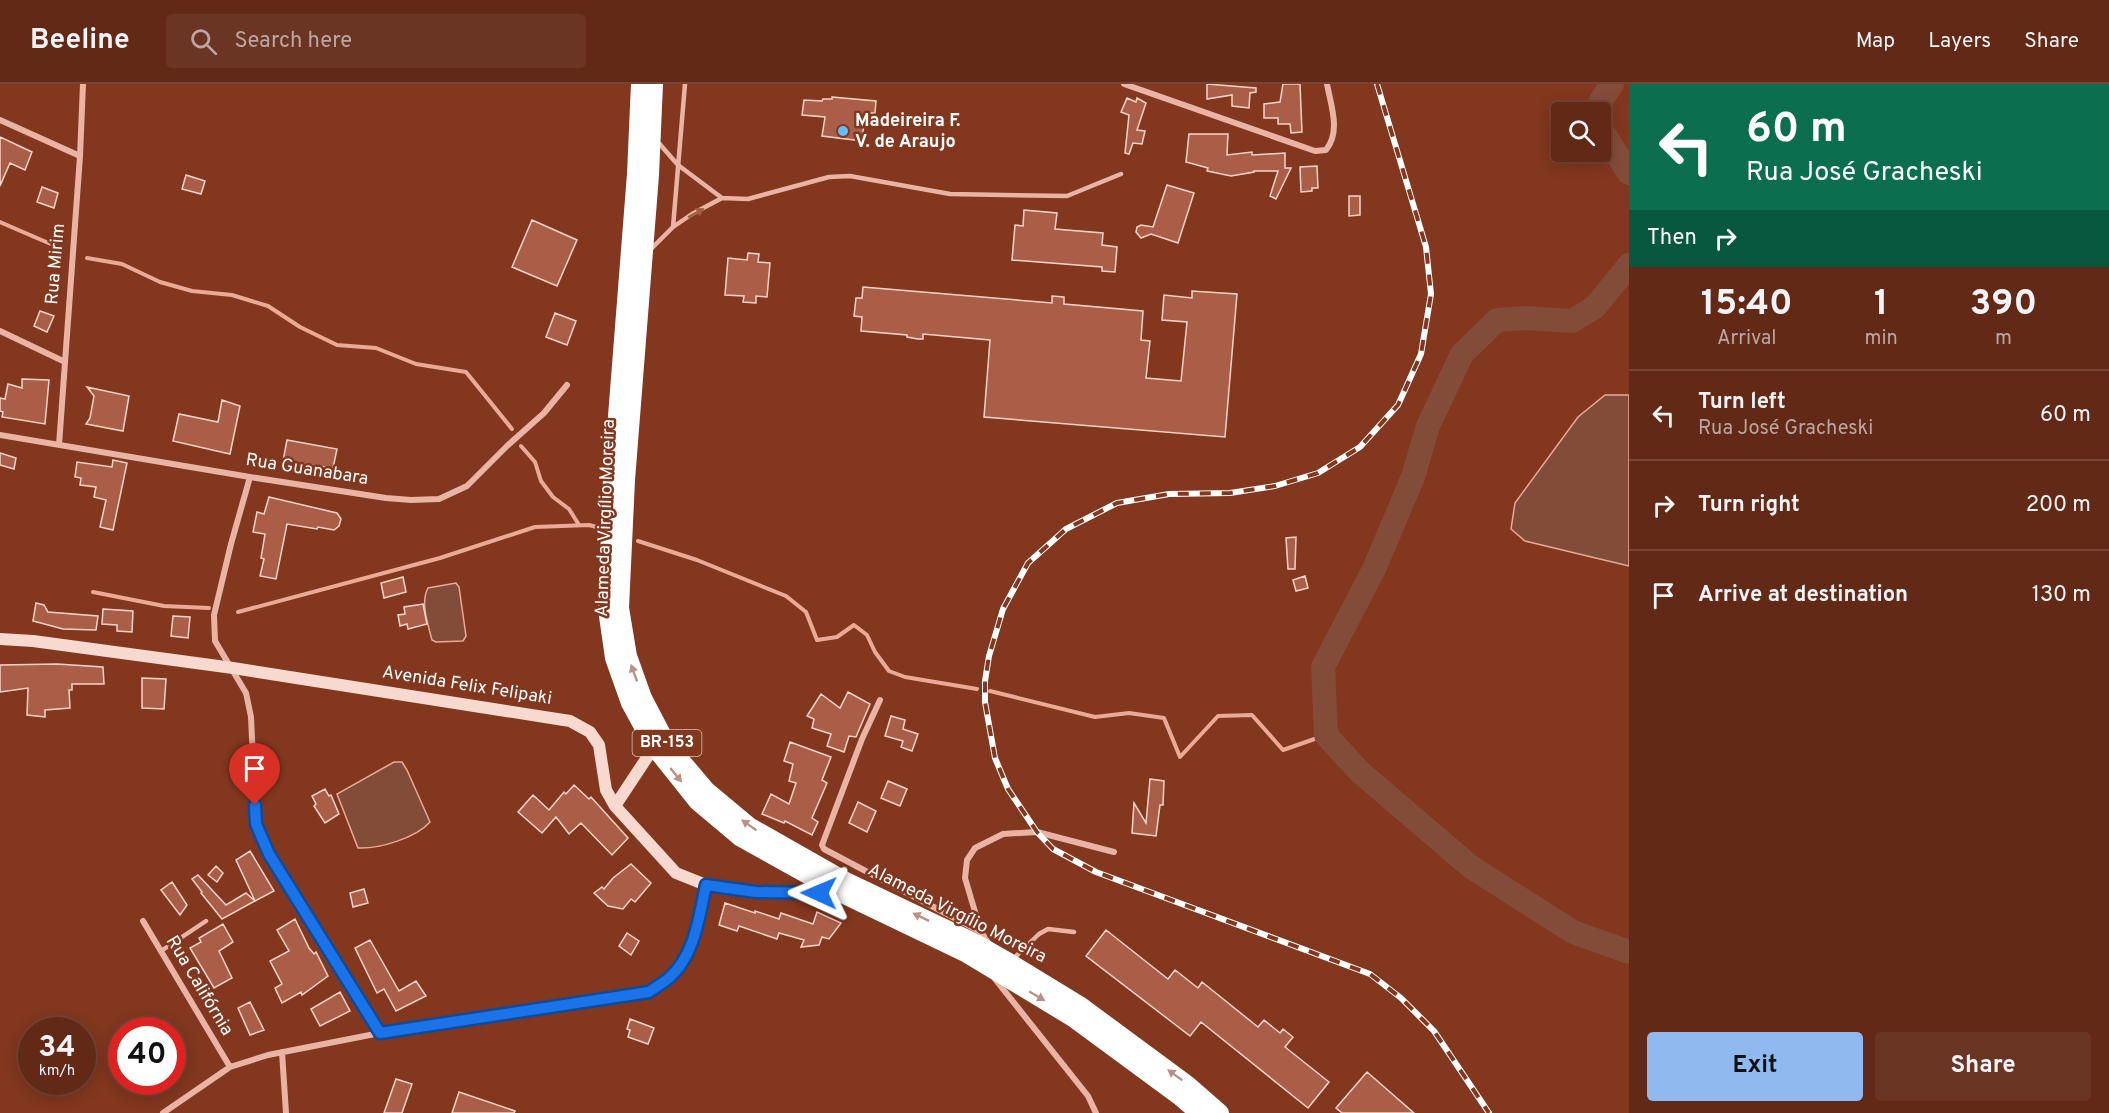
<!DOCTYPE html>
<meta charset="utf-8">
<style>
:root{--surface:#622916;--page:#6b3523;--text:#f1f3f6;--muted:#bba6a1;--line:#764535;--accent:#90b9f0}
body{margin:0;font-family:Overpass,sans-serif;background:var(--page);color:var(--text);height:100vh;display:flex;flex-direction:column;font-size:22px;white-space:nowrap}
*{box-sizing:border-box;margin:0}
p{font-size:20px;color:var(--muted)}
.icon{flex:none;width:33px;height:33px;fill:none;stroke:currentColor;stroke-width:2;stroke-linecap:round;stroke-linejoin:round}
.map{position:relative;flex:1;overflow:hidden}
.side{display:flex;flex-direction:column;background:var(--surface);width:480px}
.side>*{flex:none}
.hud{background:#0b6e4f;color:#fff;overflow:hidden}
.fabs{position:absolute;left:1551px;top:18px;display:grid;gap:12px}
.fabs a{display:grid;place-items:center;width:60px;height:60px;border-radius:6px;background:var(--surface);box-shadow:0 3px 15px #0003,0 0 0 2px var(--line);font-size:30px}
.speed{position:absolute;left:18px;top:933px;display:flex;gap:12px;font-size:30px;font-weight:700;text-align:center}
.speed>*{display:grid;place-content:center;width:78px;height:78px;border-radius:50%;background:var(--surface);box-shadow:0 3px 15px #0003,0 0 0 2px var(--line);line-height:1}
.speed small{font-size:15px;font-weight:400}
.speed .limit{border:9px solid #d22;background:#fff;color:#111}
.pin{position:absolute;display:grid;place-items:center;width:51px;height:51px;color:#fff;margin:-62px -26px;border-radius:50% 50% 50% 0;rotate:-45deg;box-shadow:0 0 6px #0007}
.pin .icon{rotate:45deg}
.me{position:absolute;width:66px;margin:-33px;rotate:271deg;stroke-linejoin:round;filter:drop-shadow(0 0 4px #0008)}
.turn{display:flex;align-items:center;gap:21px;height:126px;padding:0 18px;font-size:27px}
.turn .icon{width:78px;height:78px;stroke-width:2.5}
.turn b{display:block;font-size:42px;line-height:51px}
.then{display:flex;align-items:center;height:57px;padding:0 18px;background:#0003;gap:12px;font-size:22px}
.eta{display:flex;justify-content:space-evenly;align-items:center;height:102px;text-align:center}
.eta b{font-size:36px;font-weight:700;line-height:42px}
.primary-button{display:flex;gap:12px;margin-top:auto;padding:12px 18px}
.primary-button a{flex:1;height:69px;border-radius:6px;background:var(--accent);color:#111;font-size:24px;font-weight:700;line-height:69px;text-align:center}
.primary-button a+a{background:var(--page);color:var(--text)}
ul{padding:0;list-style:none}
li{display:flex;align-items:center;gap:18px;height:90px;padding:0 18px;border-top:2px solid var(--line)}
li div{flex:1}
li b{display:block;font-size:22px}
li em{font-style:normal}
header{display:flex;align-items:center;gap:36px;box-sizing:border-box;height:84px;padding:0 30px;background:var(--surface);border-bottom:2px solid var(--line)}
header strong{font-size:28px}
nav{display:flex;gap:33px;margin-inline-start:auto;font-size:21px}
.search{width:420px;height:54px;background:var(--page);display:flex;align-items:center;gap:15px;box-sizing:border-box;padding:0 21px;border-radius:6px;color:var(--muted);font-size:22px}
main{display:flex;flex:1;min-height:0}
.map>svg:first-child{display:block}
.water{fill:#834c39;stroke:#eba997;stroke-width:1.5}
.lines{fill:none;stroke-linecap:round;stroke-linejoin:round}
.stream{stroke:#eba997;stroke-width:4}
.river{stroke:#834c39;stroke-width:24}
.building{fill:#ab5e47;stroke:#f7d3c8;stroke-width:1.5}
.lane{stroke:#e9b4a4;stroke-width:4.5}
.street{stroke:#e9b4a4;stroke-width:6}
.secondary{stroke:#f7d9cf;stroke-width:12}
.highway{stroke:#fff;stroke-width:18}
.rail-casing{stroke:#fff;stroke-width:6}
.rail{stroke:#82371e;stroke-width:4;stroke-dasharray:11;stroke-linecap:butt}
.oneway{fill:#a15c46}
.oneway2{fill:#ba9183}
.route-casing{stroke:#114b97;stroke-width:15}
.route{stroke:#1a73e8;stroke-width:10}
.poi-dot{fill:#63bdf8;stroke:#82371e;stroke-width:2}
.labels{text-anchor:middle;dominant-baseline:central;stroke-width:5;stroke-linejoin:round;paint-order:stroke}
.shield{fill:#82371e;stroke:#dac3bc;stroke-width:1.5}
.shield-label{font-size:16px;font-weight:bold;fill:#fff}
.poi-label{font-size:18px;font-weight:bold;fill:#fff;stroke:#82371e;text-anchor:start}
.street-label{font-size:18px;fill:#fff;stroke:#82371e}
</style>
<header>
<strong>Beeline</strong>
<div class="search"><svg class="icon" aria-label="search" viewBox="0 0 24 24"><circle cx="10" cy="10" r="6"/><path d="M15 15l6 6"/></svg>Search here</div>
<nav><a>Map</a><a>Layers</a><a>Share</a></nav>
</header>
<main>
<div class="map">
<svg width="1629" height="1029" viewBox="0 0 1629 1029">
<rect width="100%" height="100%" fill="#82371e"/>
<!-- water -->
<path class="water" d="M1605 311H1629V482L1525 457 1511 445 1515 419 1578 333Z
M456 499 459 503 466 552 463 557 436 558 432 556C428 540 420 519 428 504Z
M394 678H402L407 686 430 738C416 754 379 765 358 764L337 710Z"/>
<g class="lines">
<!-- stream -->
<path class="stream" d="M0 138 60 164
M87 174 122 180 160 198 192 207 232 211 268 222 300 243 337 261 376 264 416 280 466 288 512 345
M521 362 535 378 541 397 553 413 569 425 579 441
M638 457 697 476 786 512 806 528 817 556 837 553 854 541 867 551 875 568 889 587 905 593 977 605
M93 508 164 522 209 524
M238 528 440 474 535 443 589 441 600 444
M990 607 1095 633 1129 629 1164 634 1180 673 1218 632 1252 631 1283 666 1326 651"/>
<!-- river -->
<path class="river" d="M1600 39 1601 16 1612 0
M1600 44 1629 89
M1629 181 1595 223 1572 237 1527 234 1497 236 1462 270 1428 342 1413 393 1374 485 1323 583 1326 651 1360 688 1471 783 1573 848 1629 868"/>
</g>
<!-- building -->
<path class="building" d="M1207 0 1256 4V8L1250 9 1249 24 1232 22V11L1207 15Z
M1283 0H1300L1302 48 1291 49 1290 40H1278V34H1264V20L1280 18Z
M832 13 876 17 875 29H865L862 57 822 52 825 33 802 31 804 16 822 17 823 15H832Z
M1127 14 1136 18 1137 14 1146 19 1137 46 1145 47 1142 60 1133 59 1129 70 1125 69 1129 31 1121 28Z
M1189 50H1228L1227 71 1252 68V71L1285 69V84H1291L1276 115 1270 112 1278 87H1254V88L1231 92 1207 87 1208 84 1186 78Z
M0 53 32 68 25 86 10 79 0 102Z
M1317 82 1318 104H1312V107L1301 108 1300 83Z
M186 91 205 97 201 110 182 105Z
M1167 101 1194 109 1178 159 1151 150 1141 154 1136 148 1137 143 1141 141 1153 143Z
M42 103 58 109 54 124 37 118Z
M1349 112H1360V131L1349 132Z
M1024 126 1057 129 1055 145 1103 149 1102 161 1117 163 1115 188 1102 187V183L1012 176 1015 141 1023 142Z
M532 136 577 156 557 202 512 183Z
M748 169 759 170 758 178 770 179 767 213 756 212V219L743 218 744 212 725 211 728 174 747 176Z
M863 203 1052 219V212L1064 213V220L1143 227 1141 256 1150 257 1146 294 1181 297 1187 238 1162 236 1164 211 1192 214V207L1237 210 1225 353 984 333 990 256 923 250V255H918L907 253V251L861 247 862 233 854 232 856 214H862Z
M40 227 54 232 47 248 34 242Z
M555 229 576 237 567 261 546 253Z
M22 295 49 296 45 340 2 333 3 328 0 327V314L5 315 8 300 22 304Z
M87 303 129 312 123 347 86 340 90 334 94 312Z
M222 316 240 322 230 370 173 357 179 330 218 338Z
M287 356 337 365 333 384 283 377Z
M0 369 16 374 14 385 0 381Z
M113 376 127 379 113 446 100 443 106 416 94 413 96 403 80 401 81 394 75 393 77 378 112 383Z
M269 413 337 429 341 435 339 442 334 446 318 443 317 445 287 440 276 495 260 492 264 475 261 474 265 450 253 448 257 428 264 430Z
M1296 453 1295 485H1288L1286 454Z
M1305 492 1308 504 1296 507 1293 496Z
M403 493 406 508 384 514 381 499Z
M36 519 44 521 48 528 98 532 96 546 63 545 33 537Z
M423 520 427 540 408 545 407 540 400 542 398 531 405 530 404 523Z
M103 525 133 527 132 548 117 547V541L102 540Z
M173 532 190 533 188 554 171 552Z
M57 580 103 583 104 600H72V606H69L70 624 45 626V633L27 631 28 604 0 608V581Z
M142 594 166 595 164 625 142 624Z
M848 608 870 620 856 653 849 652 844 668 827 662 831 650 812 644 814 635 807 632 821 610 840 624Z
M891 632 905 636 903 645 918 650 912 667 901 663 903 657 885 652Z
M790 658 831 673 822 696 827 699 812 734 818 738 812 751 785 737 784 739 762 730 771 710 789 720 796 699 789 697 793 680 784 677Z
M1150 695 1164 697 1163 721H1160L1156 752 1132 749 1134 719 1146 739Z
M888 697 907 705 900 722 881 714Z
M574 701 589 715 591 713 628 754 612 771 581 739 569 750 556 733 542 749 518 728 533 711 549 726 564 708 566 710Z
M325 705 329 712 331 711 339 730 325 739 314 722 316 720 312 712Z
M858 718 876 727 867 748 849 739Z
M250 767 274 807 255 817 236 776Z
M631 780 651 799 635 818 631 815 623 825 608 822 594 809 602 803 604 805 613 794Z
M216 782 223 789 217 798 208 791Z
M198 791 226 821 246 809 255 817 222 835 201 809 202 808 192 795Z
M172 798 187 821 180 831 161 806Z
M364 805 368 819 353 823 350 809Z
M725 819 755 829V827L779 835 781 829 813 840 817 828 841 839 829 855 822 853 819 861 801 863 804 856 779 849 777 855 739 842 737 847 719 841Z
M295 835 309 864 314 870 316 868 328 892 302 911 301 908 282 919 275 904 282 900 270 877 289 867 277 846Z
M223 840 233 858 219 867 232 894 214 904 190 864 201 858 199 854Z
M1106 846 1168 895 1175 886 1198 904 1202 898 1258 943 1264 936 1280 949 1283 945 1293 953 1285 963 1329 998 1308 1024 1201 938 1190 952 1086 872Z
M627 849 639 857 631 871 619 862Z
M370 856 399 907 416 897 426 912 396 927 384 905 377 909 355 864Z
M340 908 350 927 320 942 311 925Z
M250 918 264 946 250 951 238 924Z
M630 935 654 944 648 960 628 953 630 946 627 945Z
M1367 988 1414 1029H1342L1336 1024Z
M396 995 412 1000 402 1029H384Z
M459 1008 515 1027 514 1029H452Z"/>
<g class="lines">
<!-- lane -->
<path class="lane" d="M657 57 678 81 722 114
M673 143 685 0
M650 166 673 143 692 130 722 114 748 115 829 93 850 92 950 110 1067 112 1121 90
M161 867 206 837
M1013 875 1039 850 1048 845 1074 848"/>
<!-- street -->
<path class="street" d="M1124 0 1315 67 1326 66C1341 47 1331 22 1327 0
M0 36 80 72
M0 247 63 277
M0 351 250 393 386 414 411 416 439 415 467 402 507 362 544 329 567 301
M59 361 80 72 83 0
M250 393 231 460 214 531 215 557 246 609 251 633 256 740 269 769 380 949
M880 616 862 655 822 761 824 765 981 848 989 860
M143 837 230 983
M981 848 965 794 967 776 975 764 1003 750 1037 748 1114 768
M995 895 1088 1012 1096 1029
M282 968 286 1029
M163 1029 230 983 268 971 380 949 649 907C656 903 663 899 669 894 695 871 699 833 706 801"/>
<!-- secondary -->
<path class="secondary" d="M0 555 33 557 233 584 570 637 590 648 599 661 606 706 615 722 676 789 706 801 756 809H838
M615 722 654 663"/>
<!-- highway -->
<path class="highway" d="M640 0 636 90 612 396 607 525 614 574 630 619 654 663 697 717 741 754 840 809 967 870 1073 934 1179 1012 1199 1029
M654 0 650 91 626 396 620 524 628 572 643 614 667 660 707 707 749 742 846 797 974 858 1009 878 1081 922 1188 1001 1220 1029"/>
<!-- rail casing -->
<g class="rail-casing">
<path id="rail" d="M1377 0 1426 163 1431 210 1421 270 1398 321 1360 363 1318 389 1275 402 1230 409 1169 410 1117 419 1066 445 1028 479 1003 525 989 572 985 597V618L995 674 1008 705 1037 748 1053 765 1096 788 1370 890 1401 914 1434 947 1489 1029"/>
</g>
<!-- rail -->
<use href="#rail" class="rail"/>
</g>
<!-- one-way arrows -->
<defs><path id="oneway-solid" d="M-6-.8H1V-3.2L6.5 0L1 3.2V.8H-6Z" transform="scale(1.5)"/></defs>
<use class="oneway" href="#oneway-solid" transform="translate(696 129) rotate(-29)"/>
<g class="oneway2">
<use href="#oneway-solid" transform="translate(634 589) rotate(-110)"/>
<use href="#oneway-solid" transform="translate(676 691) rotate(51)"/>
<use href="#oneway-solid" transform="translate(749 741) rotate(-145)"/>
<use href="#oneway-solid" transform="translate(921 833) rotate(-154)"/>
<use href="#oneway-solid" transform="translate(1037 912) rotate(30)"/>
<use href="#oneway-solid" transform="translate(1175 991) rotate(-144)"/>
</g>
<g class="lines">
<!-- route casing -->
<g class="route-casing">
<path id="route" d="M255 721 256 740 269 770 380 949 649 908C656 903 663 899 669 894 695 871 699 833 706 801L756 808 819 809"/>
</g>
<!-- route -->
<use href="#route" class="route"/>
</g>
<!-- markers -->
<circle class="poi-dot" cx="843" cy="47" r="6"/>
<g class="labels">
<!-- shield labels -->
<rect class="shield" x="632.5" y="646" width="69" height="26" rx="4.5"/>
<g class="shield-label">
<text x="667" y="659">BR-153</text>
</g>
<!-- poi labels -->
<g class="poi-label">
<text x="855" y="37">Madeireira F.<tspan x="855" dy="21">V. de Araujo</tspan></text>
</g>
<!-- street labels -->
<g class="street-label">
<text transform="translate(56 180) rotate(-85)">Rua Mirim</text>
<text transform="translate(307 386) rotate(9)">Rua Guanabara</text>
<text transform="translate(606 434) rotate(-88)">Alameda Virgílio Moreira</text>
<text transform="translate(467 602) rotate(9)">Avenida Felix Felipaki</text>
<text transform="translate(957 830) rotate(27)">Alameda Virgílio Moreira</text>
<text transform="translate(199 902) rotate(59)">Rua Califórnia</text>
</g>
</g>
</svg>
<div class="fabs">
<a><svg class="icon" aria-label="search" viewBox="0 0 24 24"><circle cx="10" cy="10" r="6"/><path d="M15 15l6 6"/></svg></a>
</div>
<div class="speed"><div>34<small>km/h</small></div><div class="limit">40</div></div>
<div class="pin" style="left:255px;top:721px;background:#d93025"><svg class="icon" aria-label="arrive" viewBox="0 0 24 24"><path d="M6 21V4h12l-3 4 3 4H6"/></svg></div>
<svg class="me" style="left:819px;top:809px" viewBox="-20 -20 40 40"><path d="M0-17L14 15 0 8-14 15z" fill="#1a73e8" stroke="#fff" stroke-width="4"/></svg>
</div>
<section class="side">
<div class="hud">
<div class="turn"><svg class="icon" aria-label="left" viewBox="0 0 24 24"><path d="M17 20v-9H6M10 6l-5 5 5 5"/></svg><div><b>60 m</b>Rua José Gracheski</div></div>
<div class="then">Then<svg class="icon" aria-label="right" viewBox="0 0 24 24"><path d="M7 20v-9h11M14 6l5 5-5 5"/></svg></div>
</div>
<div class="eta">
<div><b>15:40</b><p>Arrival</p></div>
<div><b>1</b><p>min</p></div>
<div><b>390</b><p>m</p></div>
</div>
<ul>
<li><svg class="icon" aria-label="left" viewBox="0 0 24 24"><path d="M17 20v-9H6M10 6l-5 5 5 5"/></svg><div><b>Turn left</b><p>Rua José Gracheski</p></div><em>60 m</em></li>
<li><svg class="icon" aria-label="right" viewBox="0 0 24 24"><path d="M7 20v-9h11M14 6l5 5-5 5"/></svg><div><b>Turn right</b></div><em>200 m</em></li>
<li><svg class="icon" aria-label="arrive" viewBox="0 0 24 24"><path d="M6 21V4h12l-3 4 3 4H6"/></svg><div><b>Arrive at destination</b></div><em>130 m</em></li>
</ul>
<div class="primary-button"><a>Exit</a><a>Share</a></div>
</section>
</main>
